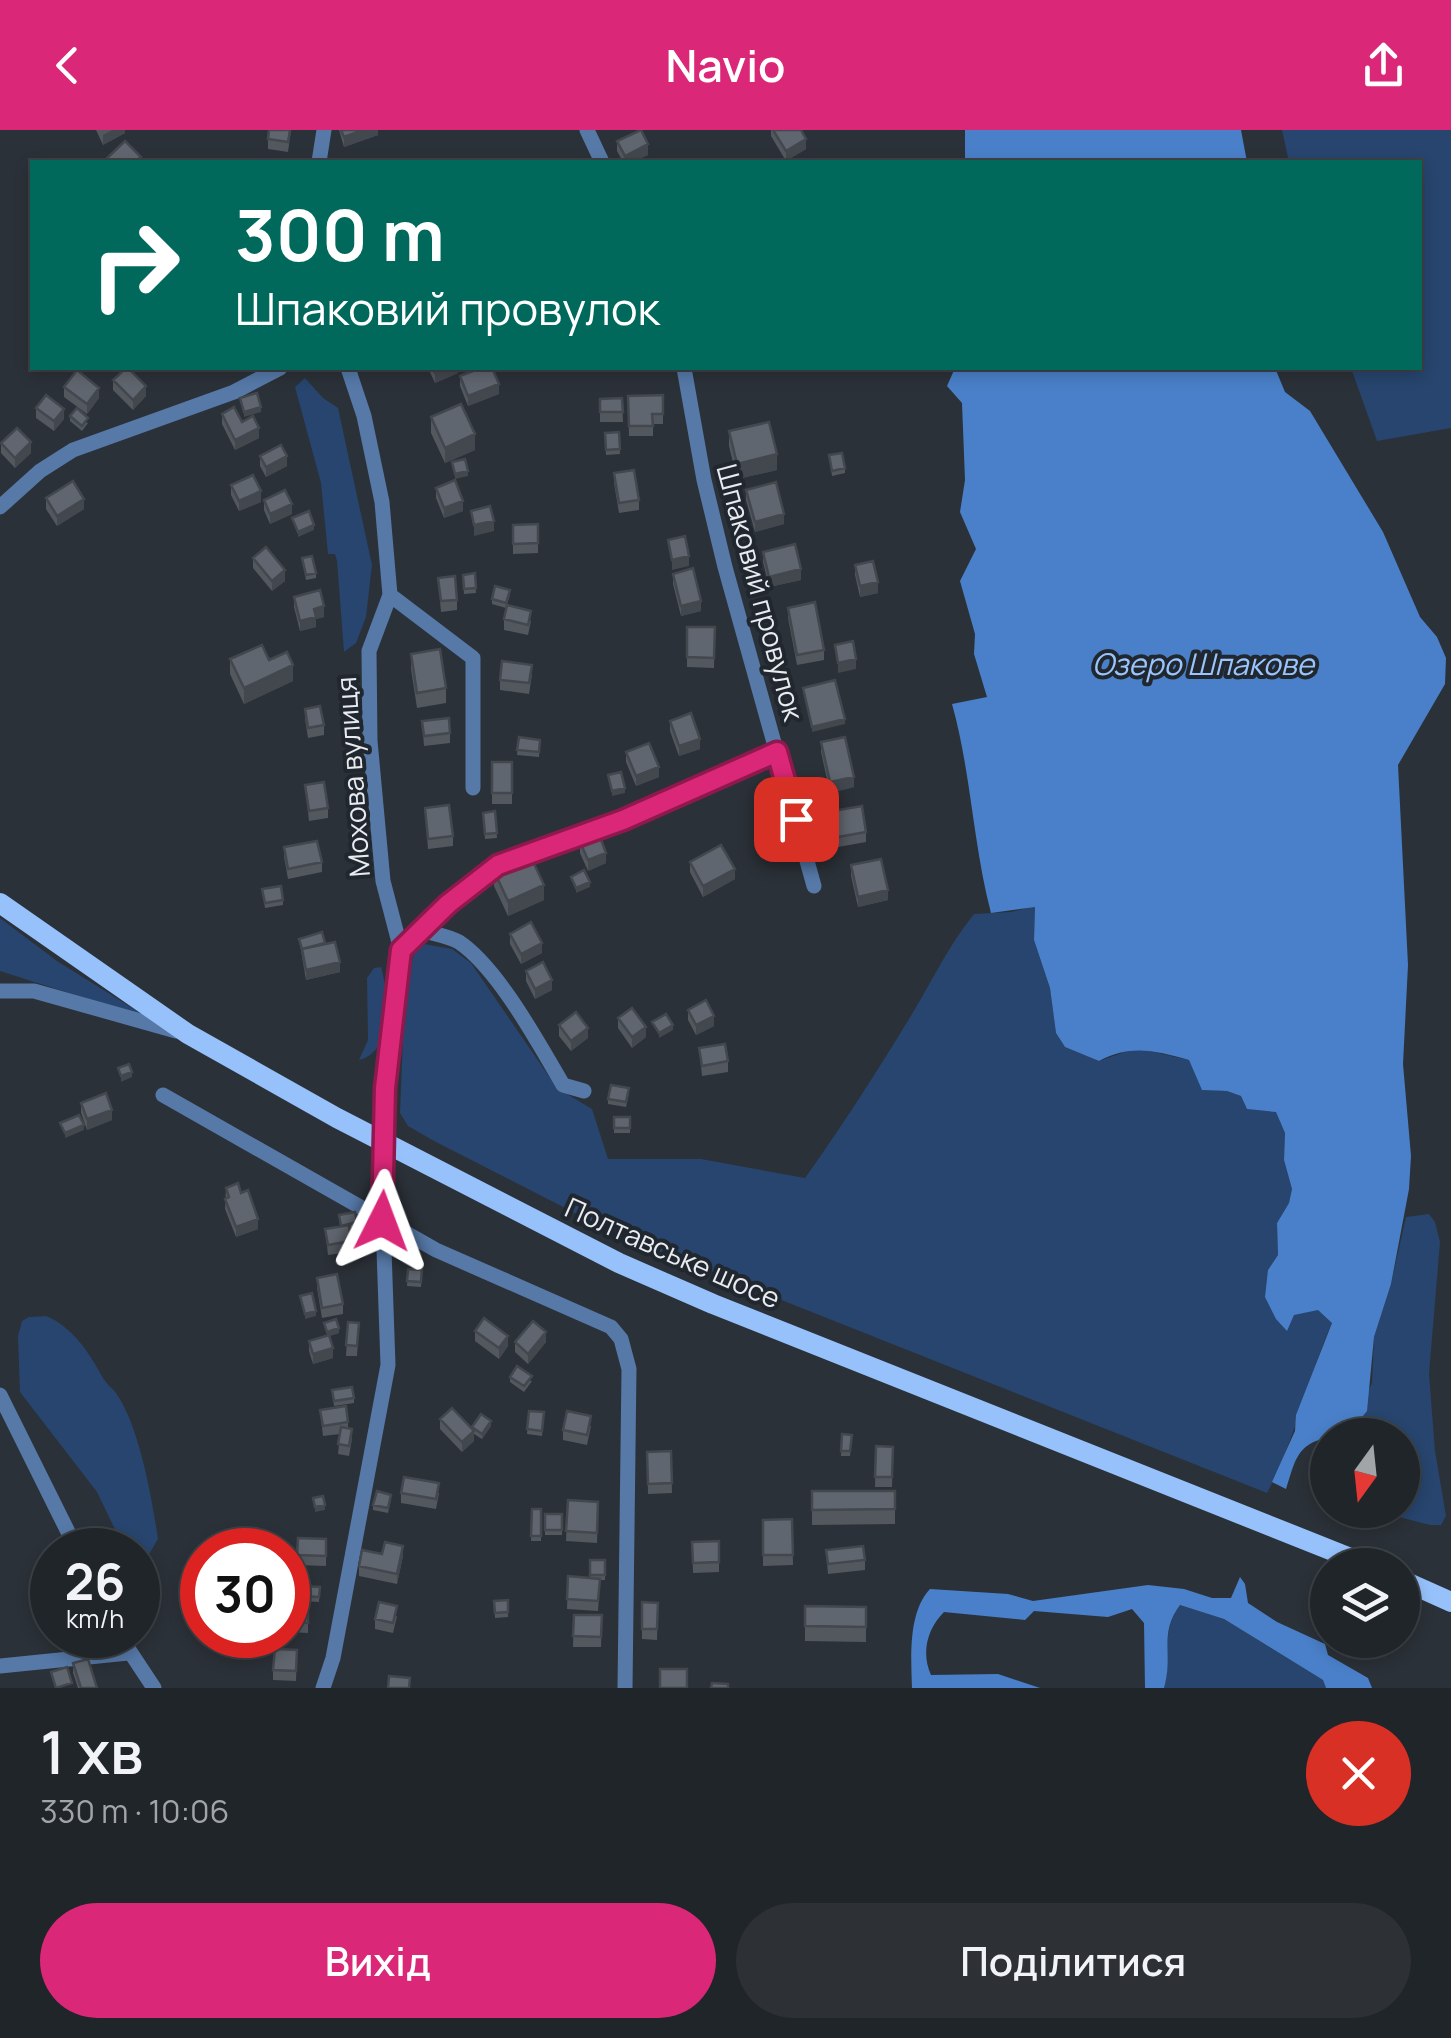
<!DOCTYPE html>
<html lang="uk">
<meta charset="utf-8">
<style>
:root{--surface:#20252a;--page:#2d3136;--text:#f1f3f6;--muted:#a2a5a8;--line:#3d4247;--accent:#db2777}
body{margin:0;font-family:Manrope,sans-serif;background:var(--page);color:var(--text);height:100vh;display:flex;flex-direction:column;font-size:38px;white-space:nowrap}
*{box-sizing:border-box;margin:0}
p{font-size:32px;color:var(--muted)}
.icon{flex:none;width:55px;height:55px;fill:none;stroke:currentColor;stroke-width:2;stroke-linecap:round;stroke-linejoin:round}
.map{position:relative;height:1558px;overflow:hidden}
.panel{display:flex;flex-direction:column;background:var(--surface);flex:1}
.panel>*{flex:none}
.hud{position:absolute;left:30px;top:30px;width:1392px;height:210px;border-radius:0px;box-shadow:0 5px 15px #0003,0 0 0 2px var(--line);background:#00695c;color:#fff;overflow:hidden}
.needle{width:65px;rotate:195deg}
.fabs{position:absolute;left:1310px;top:1288px;display:grid;gap:20px}
.fabs a{display:grid;place-items:center;width:110px;height:110px;border-radius:50%;background:var(--surface);box-shadow:0 5px 15px #0003,0 0 0 2px var(--line);font-size:50px}
.speed{position:absolute;left:30px;top:1398px;display:flex;gap:20px;font-size:50px;font-weight:700;text-align:center}
.speed>*{display:grid;place-content:center;width:130px;height:130px;border-radius:50%;background:var(--surface);box-shadow:0 5px 15px #0003,0 0 0 2px var(--line);line-height:1}
.speed small{font-size:25px;font-weight:400}
.speed .limit{border:15px solid #d22;background:#fff;color:#111}
.pin{position:absolute;display:grid;place-items:center;width:85px;height:85px;color:#fff;margin:-42px;border-radius:20px;box-shadow:0 5px 15px #0006}
.me{position:absolute;width:110px;margin:-55px;rotate:3deg;stroke-linejoin:round;filter:drop-shadow(0 0 8px #0008)}
.turn{display:flex;align-items:center;gap:35px;height:210px;padding:0 40px;font-size:45px}
.turn .icon{width:130px;height:130px;stroke-width:2.5}
.turn b{display:block;font-size:70px;line-height:85px}
.round{display:grid;place-items:center;flex:none;width:105px;height:105px;border-radius:52px;background:var(--page)}
.head{display:flex;align-items:center;justify-content:space-between;height:170px;padding:0 40px}
h1{font-size:60px;font-weight:600;line-height:75px}
.button{display:flex;gap:20px;margin-top:auto;padding:20px 40px}
.button a{flex:1;height:115px;border-radius:60px;background:var(--accent);color:#fff;font-size:40px;font-weight:600;line-height:115px;text-align:center}
.button a+a{background:var(--page);color:var(--text)}
header{display:flex;justify-content:space-between;align-items:center;height:130px;padding:0 40px;background:var(--accent);color:#fff;font-size:45px;font-weight:600}
.map>svg:first-child{display:block}
.green{fill:#27456e}
.water{fill:#4a80c9}
.lines{fill:none;stroke-linecap:round;stroke-linejoin:round}
.minor{stroke:#5679a8;stroke-width:15}
.major{stroke:#96c1fb;stroke-width:20}
.wall{fill:#53585f}
.shaded-wall{fill:#43474e}
.building{fill:#60666f;stroke:#43474e;stroke-width:2.5}
.route-casing{stroke:#8e194d;stroke-width:25}
.route{stroke:#db2777;stroke-width:18}
.labels{text-anchor:middle;dominant-baseline:central;stroke-width:8;stroke-linejoin:round;paint-order:stroke}
.street-label{font-size:28px;fill:#e8ebf0;stroke:#21272e}
.water-label{font-size:30px;font-style:italic;fill:#9ac4fe;stroke:#21272e}
</style>
<header><svg class="icon" aria-label="back" viewBox="0 0 24 24"><path d="M15 5l-7 7 7 7"/></svg>Navio<svg class="icon" aria-label="share" viewBox="0 0 24 24"><path d="M12 15V3M7 8l5-5 5 5M5 13v7h14v-7"/></svg></header>
<div class="map">
<svg width="1451" height="1558" viewBox="0 0 1451 1558">
<rect width="100%" height="100%" fill="#2b3138"/>
<!-- green -->
<path class="green" d="M1282 0H1451V298L1377 311 1351 238H1420V32H1289Z
M305 248 323 268 338 278 372 435 366 487 356 513 344 522 337 431 335 424H328L321 353 295 257Z
M1035 776 1034 810 1050 858 1056 903 1065 917 1099 931 1136 918 1189 930 1203 960 1227 961 1241 966 1247 979 1276 981 1285 1003 1284 1030 1292 1059 1289 1073 1277 1093 1278 1125 1268 1140 1287 1200 1294 1184 1318 1179 1332 1193C1307 1249 1296 1309 1267 1363L618 1105 434 1011 408 996 400 983 405 857 415 820 424 814 452 819 471 833 557 958 592 979 608 1029H701L805 1048C843 995 878 940 912 884 933 849 949 815 974 784L1011 782Z
M0 788 57 831 150 889 0 841Z
M381 837C389 864 394 922 359 930L368 910 367 848 374 838Z
M1429 1084 1435 1092 1440 1112 1429 1244 1435 1321 1446 1386 1441 1395H1430L1372 1380H1402V1305H1342L1348 1304 1372 1253 1374 1207 1391 1154 1406 1087Z
M46 1186C73 1197 90 1224 103 1248 107 1255 114 1259 118 1266 140 1300 152 1369 158 1409L148 1426 140 1430 138 1420H125L97 1362 20 1262 18 1206 22 1191 29 1187Z
M1180 1475 1224 1489 1323 1550 1326 1558H1164C1173 1524 1159 1505 1180 1475Z"/>
<!-- water -->
<path class="water" d="M965 0H1241L1247 32H965Z
M955 238H1275L1285 262 1310 281 1383 402 1420 487 1437 507 1446 528 1445 554 1398 635 1408 835 1403 934 1411 1026 1409 1059 1391 1154 1374 1207 1367 1281 1348 1304 1328 1305 1327 1308C1296 1314 1295 1332 1286 1359L1272 1352 1295 1301 1296 1285 1332 1193 1318 1180 1294 1185 1287 1201 1276 1189 1265 1167 1268 1140 1278 1125 1277 1093 1289 1073 1292 1059 1284 1030 1285 1003 1276 982 1247 979 1241 966 1227 961 1202 960 1189 930C1155 921 1132 914 1099 931L1065 917 1056 903 1050 858 1034 810 1035 777 991 783C973 714 971 642 952 574L987 567 974 524 975 504 960 451 976 419 960 382 965 350 962 273 947 256Z
M1240 1447 1245 1454 1248 1473 1277 1492 1325 1514 1328 1525 1368 1548 1372 1558H1326L1323 1550 1224 1489 1180 1475C1158 1505 1174 1523 1164 1558H1145L1144 1493 1132 1479 1108 1487 1034 1481 1025 1490 944 1482C927 1499 921 1523 931 1545L998 1544 1040 1558H912C911 1527 908 1482 930 1459L1008 1464 1033 1471 1148 1455 1184 1459 1212 1468H1231Z"/>
<g class="lines">
<!-- minor -->
<path class="minor" d="M587 0 602 32
M319 32 324 0
M684 238 704 350 725 437 814 756
M0 377 40 341 73 320 234 262 280 238
M390 465 473 528V658
M421 800C433 804 449 806 459 812 498 838 539 914 563 955L584 961
M401 820 448 774 498 735 623 690 777 622
M0 861H34L176 901
M163 965 436 1120 611 1197 621 1209 629 1239 625 1558
M0 1265 77 1420
M119 1505 154 1558
M0 1536 128 1523
M323 1558 333 1528 388 1235 383 1091 385 958 401 820 383 751 370 611 369 521 390 465 382 372 364 286 348 238"/>
<!-- major -->
<path class="major" d="M0 773 188 904 337 988 619 1133 713 1174 1368 1435
M1402 1450 1451 1472"/>
</g>
<!-- wall -->
<path class="wall" d="M96 0H125V3L103 15Z
M291 0 288 22 268 19V9Z
M339 0H378V5L344 17Z
M771 0H801L806 19 786 31 771 6Z
M617 11 648 25 632 32H623L617 21Z
M428 238H458V243L435 253Z
M460 246 499 264 468 276 460 256Z
M113 250 146 266 133 280 113 260Z
M64 257 99 268 87 284 64 267Z
M663 265V294H653V306H629L628 266Z
M622 268 623 292H600V269Z
M36 278 64 289 54 301 36 288Z
M222 284 242 292 259 308 235 320 222 294Z
M70 286 88 293 82 301 70 291Z
M431 287 475 320 445 333 431 303Z
M729 301 777 340 737 349 729 316Z
M619 302 620 324 606 325 605 303Z
M1 313 31 323 15 338 1 323Z
M829 325 845 338V343L832 346Z
M260 326 287 336 266 347 260 336Z
M614 343 639 370V380L619 383 614 353Z
M231 355 261 372 239 381 231 365Z
M436 358 463 381 444 388 436 368Z
M746 360 784 394 755 402 746 370Z
M46 368 84 379 57 396 46 379Z
M264 370 292 384 270 394 264 380Z
M538 394V423L513 424V395Z
M763 422 801 450 769 457 763 432Z
M253 428 285 451 272 461 253 438Z
M302 428 316 443V448L306 450Z
M855 435 878 463 860 467 855 445Z
M475 443 476 463 464 464 463 445Z
M673 444 701 481 681 486 673 454Z
M438 448 457 470V480L441 482Z
M510 465 506 478 492 474V469Z
M294 467 324 487 316 489V497L300 501 294 477Z
M788 478 824 520V530L797 535 788 488Z
M504 489 531 491 528 505 504 500Z
M687 497H715L714 538 687 537Z
M411 524 446 558V573L417 578 411 539Z
M230 529 269 530 293 551 244 574 230 544Z
M532 545 529 564 500 560V550Z
M305 579 324 595V605L308 608 305 589Z
M422 591 450 603V613L424 616Z
M670 591 700 619 679 626 670 601Z
M519 607 540 610 539 627 517 625Z
M821 612 854 657 830 663 821 622Z
M626 622 659 647 636 656 626 632Z
M492 632H512V674H492Z
M305 655 328 678V688L309 691Z
M425 678 453 706V716L428 719Z
M495 681 497 708 485 709 483 683Z
M833 681 866 702V712L838 717 833 691Z
M580 712 606 733 588 741 580 723Z
M284 717 322 732V742L288 749 284 727Z
M690 732 735 749 703 767 690 742Z
M851 735 888 770 858 777 851 746Z
M494 741 544 770 508 786 494 756Z
M262 759 283 770V775L265 778Z
M510 804 542 823 521 834 510 814Z
M299 809 325 813 340 842 306 850Z
M526 841 552 860 535 869 526 851Z
M688 880 714 896 696 905 688 890Z
M618 888 646 907 632 918 618 898Z
M559 895 588 908 571 921 559 906Z
M699 918 728 931V942L702 946Z
M629 963 626 977 608 974V969Z
M81 973 112 990 87 1000 81 983Z
M614 987H630V1003H614Z
M226 1058 241 1063 258 1099 236 1107 225 1079Z
M339 1085 357 1097 349 1099 351 1122 328 1125 325 1099 340 1097Z
M408 1139 422 1140 421 1157 407 1156Z
M317 1148 343 1174V1184L322 1188 317 1158Z
M348 1192 359 1193 357 1226H346Z
M324 1193 339 1203 329 1206 333 1228 313 1234 309 1221V1211L327 1205Z
M475 1201 508 1216 499 1229 475 1211Z
M515 1212H546L528 1234 515 1222Z
M510 1247 532 1251 524 1262 510 1252Z
M332 1260 354 1268V1273L334 1276Z
M320 1280 348 1292V1298L352 1309 349 1326 338 1324 340 1304 323 1306Z
M529 1281 544 1282 542 1306 527 1304Z
M440 1289 472 1298 491 1296 482 1309 474 1304V1311L462 1322 440 1299Z
M591 1296 587 1315 563 1310V1300Z
M842 1304 852 1305 850 1326H841Z
M876 1316 893 1317 892 1357H875Z
M671 1321 672 1363 648 1364 647 1322Z
M812 1361H895V1394L812 1395Z
M401 1363H439L436 1379 401 1373Z
M391 1370 388 1383 373 1380V1375Z
M568 1370 598 1372 597 1413 566 1411Z
M532 1379H541V1411H531Z
M545 1384H562V1405H545Z
M792 1389 793 1435 763 1436V1390Z
M298 1408 326 1409V1436L297 1435Z
M719 1411V1442L693 1443 692 1412Z
M826 1420 865 1430V1440L828 1444Z
M403 1426 397 1454 359 1446V1436Z
M590 1430H605V1450H600L598 1481 567 1479 568 1446 590 1448Z
M302 1456 320 1457 319 1472 302 1471Z
M288 1464 299 1475H308V1503L288 1502Z
M508 1470V1487L495 1488 494 1471Z
M642 1472 658 1473 657 1510 642 1509Z
M805 1476 866 1477V1512L805 1511Z
M574 1485H602L601 1517H573Z
M397 1486 393 1503 375 1499V1489Z
M297 1520 296 1551 273 1550V1540Z
M73 1533 97 1558H78L73 1543Z"/>
<!-- shaded-wall -->
<path class="shaded-wall" d="M112 0H125V3L103 15V5Z
M363 0H378V5L344 17V7Z
M806 9V19L786 31V21Z
M648 14V25L632 32H625V26Z
M448 238H458V243L435 253V243Z
M499 254V264L468 276V266Z
M146 256V266L133 280V270Z
M99 258V268L87 284V274Z
M261 277V282L244 287V282Z
M64 279V289L54 301V291Z
M259 298V308L235 320V310Z
M475 304V320L445 333V318Z
M31 312V323L15 338V328Z
M777 324V340L737 349V334Z
M287 326V336L266 347V337Z
M468 341V346L455 349V344Z
M261 361V372L239 381V371Z
M84 369V379L57 396V386Z
M463 371V381L444 388V378Z
M292 374V384L270 394V384Z
M784 384V394L755 402V392Z
M494 391V401L474 406V395Z
M314 395V400L298 407V402Z
M689 426V436L672 440V430Z
M801 439V450L769 457V447Z
M285 440V451L272 461V451Z
M878 452V463L860 467V456Z
M701 471V481L681 486V476Z
M324 476V487L316 489V497L300 501V491L314 479Z
M856 529V539L838 543V533Z
M293 535V551L244 574V558Z
M845 589V594L812 602V597Z
M700 609V619L679 626V616Z
M659 637V647L636 656V646Z
M854 647V657L830 663V652Z
M625 658V663L612 666V661Z
M606 723V733L588 741V730Z
M735 739V749L703 767V756Z
M590 752V757L576 763V758Z
M544 755V770L508 786V771Z
M888 760V770L858 777V767Z
M542 813V823L521 834V824Z
M340 832V842L306 850V840Z
M552 850V860L535 869V859Z
M714 886V896L696 905V895Z
M673 895V900L659 908V903Z
M646 897V907L632 918V907Z
M588 898V908L571 921V911Z
M132 942V947L121 952V946Z
M112 980V990L87 1000V989Z
M84 995V1000L65 1008V1003Z
M258 1089V1099L236 1107V1097Z
M316 1181V1186L305 1189V1184Z
M339 1198V1203L327 1207V1202Z
M546 1202V1212L528 1234V1224Z
M508 1206V1216L499 1229V1218Z
M333 1218V1228L313 1234V1224Z
M491 1291V1296L482 1309V1304Z
M474 1301V1311L462 1322V1312Z
M325 1375V1380L315 1382V1377Z
M403 1416V1426L397 1454V1444Z"/>
<!-- building -->
<path class="building" d="M269 0H290L288 12 268 9Z
M341 0H363L344 7Z
M641 0 648 14 625 26 617 11Z
M773 0H801L806 9 786 21Z
M125 11 141 27 135 32H103Z
M126 238H128L146 256 133 270 113 250Z
M432 238H448L435 243Z
M481 238H492L499 254 468 266 460 246Z
M77 240 99 258 87 274 64 257Z
M257 263 261 277 244 282 240 268Z
M46 265 64 279 54 291 36 278Z
M663 265V284H652L653 296H629L628 266Z
M622 268 623 282H600V269Z
M461 274 475 304 445 318 431 287Z
M234 277 242 292 253 286 259 298 235 310 222 284Z
M77 278 88 288 82 296 70 286Z
M769 292 777 324 737 334 729 301Z
M17 298 31 312 15 328 1 313Z
M619 302 620 319 606 320 605 303Z
M281 315 287 326 266 337 260 326Z
M842 323 845 338 832 341 829 325Z
M465 329 468 341 455 344 452 332Z
M634 340 639 370 619 373 614 343Z
M253 345 261 361 239 371 231 355Z
M455 350 463 371 444 378 436 358Z
M73 351 84 369 57 386 46 368Z
M776 352 784 384 755 392 746 360Z
M285 360 292 374 270 384 264 370Z
M490 376 494 391 474 395 471 381Z
M309 381 314 395 298 402 292 388Z
M538 394V413L513 414V395Z
M685 406 689 426 672 430 668 410Z
M795 414 801 439 769 447 763 422Z
M266 417 285 440 272 451 253 428Z
M312 426 316 443 306 445 302 428Z
M873 431 878 452 860 456 855 435Z
M693 438 701 471 681 476 673 444Z
M475 443 476 458 464 459 463 445Z
M455 446 457 470 441 471 438 448Z
M495 456 510 460 506 473 492 469Z
M320 460 324 476 314 479 316 487 300 491 294 467Z
M815 472 824 520 797 525 788 478Z
M507 475 531 481 528 495 504 489Z
M687 497H715L714 528 687 527Z
M853 511 856 529 838 533 835 515Z
M262 515 269 530 287 522 293 535 244 558 230 529Z
M440 519 446 558 417 563 411 524Z
M502 531 532 535 529 553 500 550Z
M835 550 845 589 812 597 803 558Z
M320 576 324 595 308 598 305 579Z
M691 583 700 609 679 616 670 591Z
M449 588 450 603 424 606 422 591Z
M519 607 540 610 539 622 517 620Z
M845 607 854 647 830 652 821 612Z
M649 613 659 637 636 646 626 622Z
M492 632H512V663H492Z
M621 642 625 658 612 661 608 645Z
M324 652 328 678 309 681 305 655Z
M449 675 453 706 428 709 425 678Z
M862 676 866 702 838 707 833 681Z
M495 681 497 703 485 704 483 683Z
M599 704 606 723 588 730 580 712Z
M317 711 322 732 288 739 284 717Z
M721 715 735 739 703 756 690 732Z
M530 725 544 755 508 771 494 741Z
M881 729 888 760 858 767 851 735Z
M584 740 590 752 576 758 571 747Z
M281 756 283 770 265 773 262 759Z
M531 792 542 813 521 824 510 804Z
M322 802 325 813 302 819 299 809Z
M335 812 340 832 306 840 302 819Z
M543 832 552 850 535 859 526 841Z
M706 870 714 886 696 895 688 880Z
M632 878 646 897 632 907 618 888Z
M576 882 588 898 571 911 559 895Z
M666 884 673 895 659 903 652 892Z
M725 914 728 931 702 936 699 918Z
M129 934 132 942 121 946 118 938Z
M611 955 629 958 626 972 608 969Z
M106 963 112 980 87 989 81 973Z
M79 985 84 995 65 1003 60 993Z
M614 987H630V998H614Z
M238 1053 241 1063 248 1060 258 1089 236 1097 225 1069 229 1067 226 1058Z
M355 1082 357 1092 341 1096 339 1085Z
M349 1095 351 1111 328 1115 325 1099Z
M408 1139 422 1140 421 1152 407 1151Z
M337 1144 343 1174 322 1178 317 1148Z
M312 1163 316 1181 305 1184 300 1166Z
M484 1188 508 1206 499 1218 475 1201Z
M336 1189 339 1198 327 1202 324 1193Z
M533 1191 546 1202 528 1224 515 1212Z
M348 1192 359 1193 357 1216 346 1215Z
M329 1205 333 1218 313 1224 309 1211Z
M517 1236 532 1246 524 1256 510 1247Z
M352 1257 354 1268 334 1271 332 1260Z
M346 1276 348 1292 323 1296 320 1280Z
M452 1278 474 1301 462 1312 440 1289Z
M529 1281 544 1282 542 1301 527 1299Z
M567 1281 591 1286 587 1305 563 1300Z
M481 1284 491 1291 482 1304 472 1297Z
M341 1297 352 1299 349 1316 338 1314Z
M842 1304 852 1305 850 1321H841Z
M876 1316 893 1317 892 1347H875Z
M671 1321 672 1353 648 1354 647 1322Z
M404 1347 439 1353 436 1369 401 1363Z
M377 1361 391 1365 388 1378 373 1375Z
M812 1361H895V1379L812 1380Z
M323 1366 325 1375 315 1377 313 1368Z
M568 1370 598 1372 597 1403 566 1401Z
M532 1379H541V1406H531Z
M545 1384H562V1400H545Z
M792 1389 793 1425H763V1390Z
M298 1408 326 1409V1426L297 1425Z
M719 1411V1432L693 1433 692 1412Z
M385 1412 403 1416 397 1444 359 1436 362 1420 382 1424Z
M863 1416 865 1430 828 1434 826 1420Z
M590 1430H605V1445H590Z
M568 1446 600 1449 598 1471 567 1469Z
M302 1456 320 1457 319 1467 302 1466Z
M288 1464H299V1475H308V1493L288 1492Z
M508 1470V1482L495 1483 494 1471Z
M379 1472 397 1476 393 1493 375 1489Z
M642 1472 658 1473 657 1499H642Z
M805 1476 866 1477V1497L805 1496Z
M574 1485H602L601 1507 573 1506Z
M275 1519 297 1520 296 1541 273 1540Z
M88 1529 97 1558H81L73 1533Z
M67 1537 72 1553 56 1558 51 1542Z
M660 1539H687V1558H660Z
M389 1546 410 1548 409 1558H388Z
M712 1553 728 1554V1558H711Z"/>
<g class="lines">
<!-- route casing -->
<g class="route-casing">
<path id="route" d="M382 1091 385 958 401 820 448 774 498 735 623 690 777 622 796 689"/>
</g>
<!-- route -->
<use href="#route" class="route"/>
</g>
<g class="labels">
<!-- street labels -->
<g class="street-label">
<text transform="translate(761 462) rotate(75)">Шпаковий провулок</text>
<text transform="translate(352 647) rotate(-94)">Мохова вулиця</text>
<text transform="translate(673 1122) rotate(24)">Полтавське шосе</text>
</g>
<!-- water labels -->
<g class="water-label">
<text x="1203" y="533">Озеро Шпакове</text>
</g>
</g>
</svg>
<div class="fabs">
<a><svg class="needle" viewBox="-14 -14 28 28"><path d="M0-13l5 13h-10z" fill="#e53935"/><path d="M0 13l5-13h-10z" fill="#a2a5a8"/></svg></a>
<a><svg class="icon" aria-label="layers" viewBox="0 0 24 24"><path d="M12 4l9 5-9 5-9-5zM3 14l9 5 9-5"/></svg></a>
</div>
<div class="speed"><div>26<small>km/h</small></div><div class="limit">30</div></div>
<div class="pin" style="left:796px;top:689px;background:#d93025"><svg class="icon" aria-label="arrive" viewBox="0 0 24 24"><path d="M6 21V4h12l-3 4 3 4H6"/></svg></div>
<svg class="me" style="left:382px;top:1091px" viewBox="-20 -20 40 40"><path d="M0-17L14 15 0 8-14 15z" fill="#db2777" stroke="#fff" stroke-width="4"/></svg>
<div class="hud">
<div class="turn"><svg class="icon" aria-label="right" viewBox="0 0 24 24"><path d="M7 20v-9h11M14 6l5 5-5 5"/></svg><div><b>300 m</b>Шпаковий провулок</div></div>
</div>
</div>
<section class="panel">
<div class="head"><div><h1>1 хв</h1><p>330 m · 10:06</p></div><a class="round" style="background:#d93025;color:#fff"><svg class="icon" aria-label="close" viewBox="0 0 24 24"><path d="M6 6l12 12M18 6L6 18"/></svg></a></div>
<div class="button"><a>Вихід</a><a>Поділитися</a></div>
</section>
